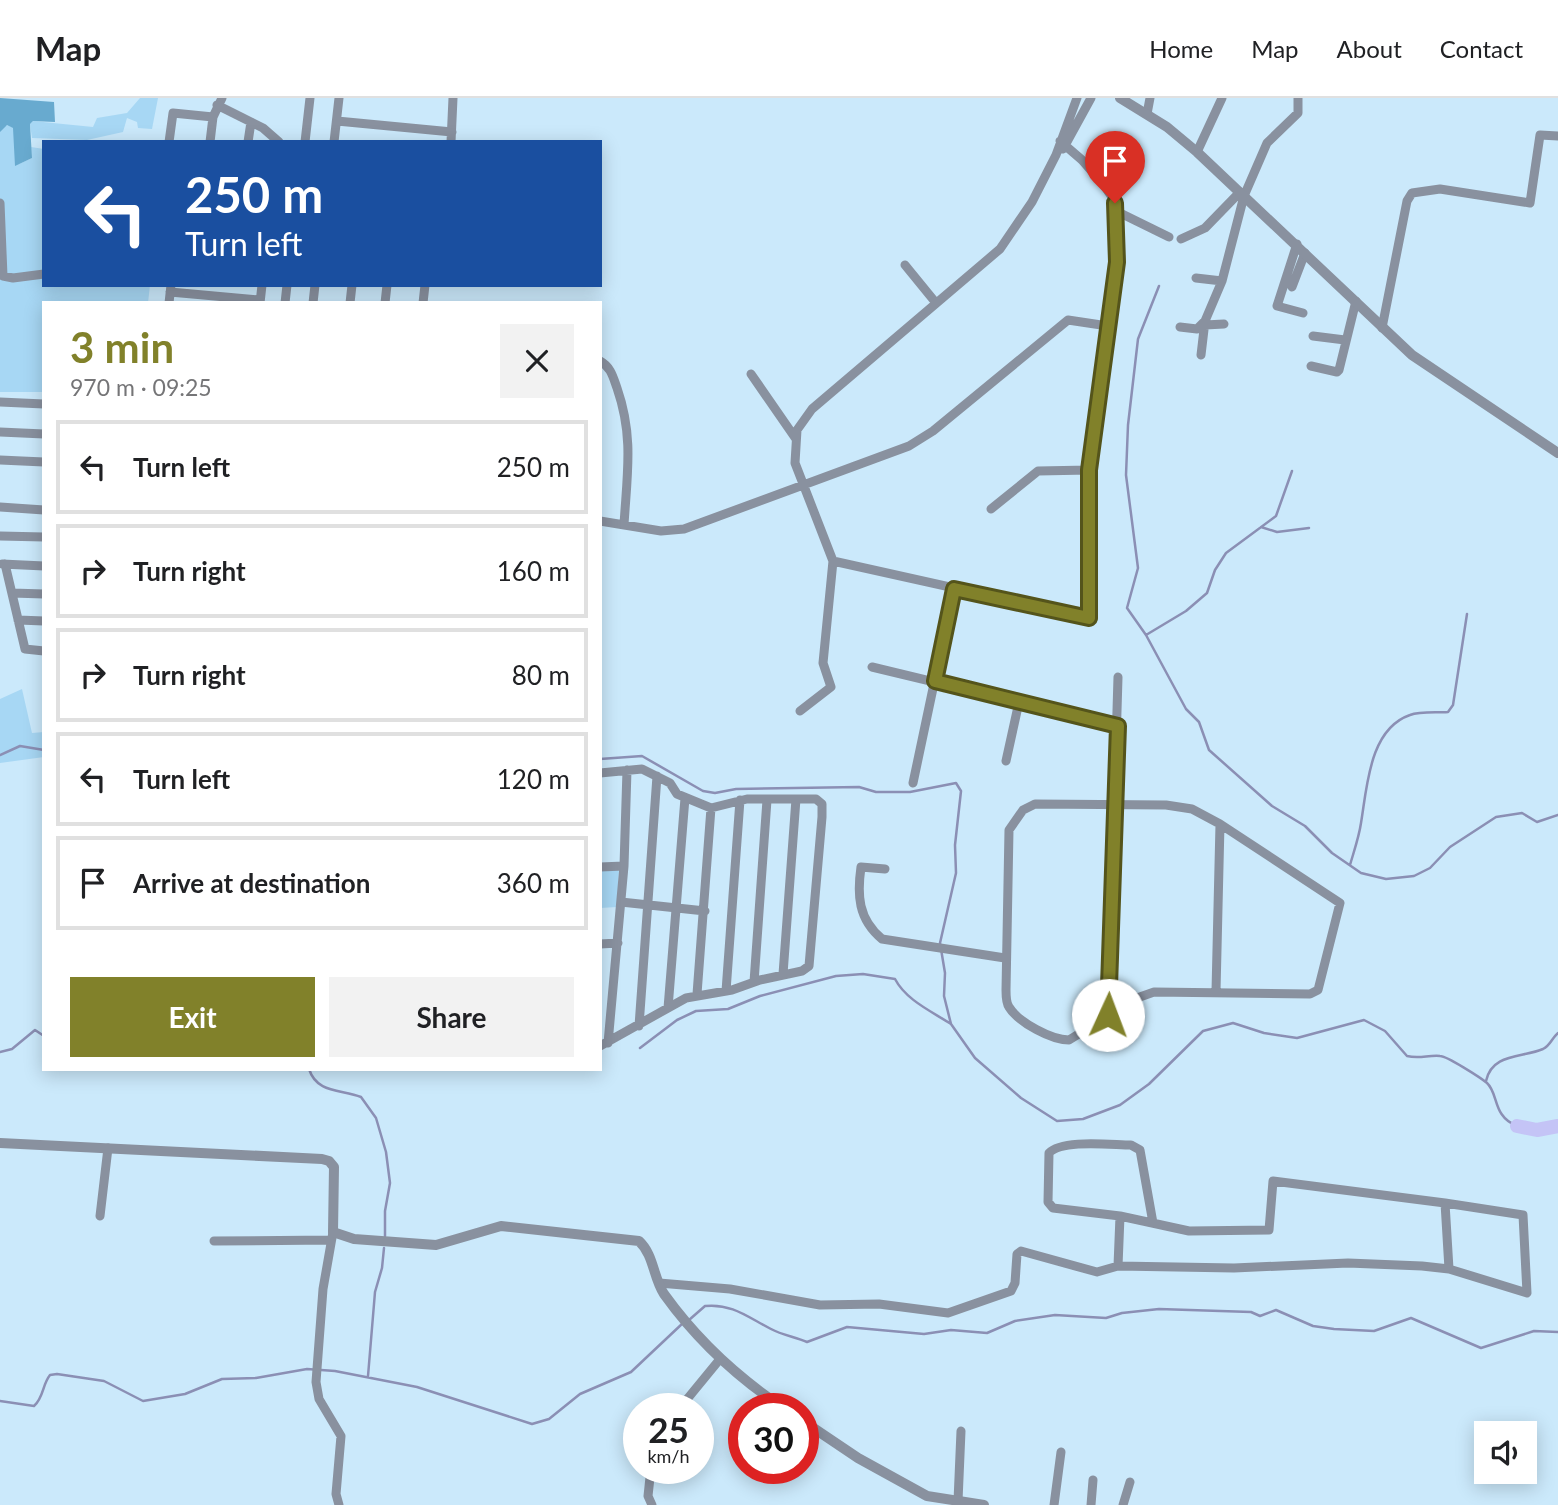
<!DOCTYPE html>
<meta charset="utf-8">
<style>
:root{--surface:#fff;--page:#f2f2f2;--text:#202124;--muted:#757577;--line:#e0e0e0;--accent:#81812a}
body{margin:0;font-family:Lato,sans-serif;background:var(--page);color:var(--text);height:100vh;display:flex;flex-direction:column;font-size:26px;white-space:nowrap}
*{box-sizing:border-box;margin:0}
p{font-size:23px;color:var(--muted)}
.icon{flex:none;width:38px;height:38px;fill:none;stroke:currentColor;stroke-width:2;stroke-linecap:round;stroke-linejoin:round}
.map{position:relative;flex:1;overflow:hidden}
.drawer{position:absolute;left:42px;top:203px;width:560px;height:770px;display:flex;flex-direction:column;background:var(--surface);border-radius:0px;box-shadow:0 4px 18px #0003}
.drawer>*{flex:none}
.guide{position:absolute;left:42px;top:42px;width:560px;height:147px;border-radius:0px;box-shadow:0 4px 18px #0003;background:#1a4fa0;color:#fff;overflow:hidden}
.fabs{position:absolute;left:1474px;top:1323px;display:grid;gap:14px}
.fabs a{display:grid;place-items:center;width:63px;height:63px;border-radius:0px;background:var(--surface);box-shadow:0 4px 18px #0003;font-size:35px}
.speed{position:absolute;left:623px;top:1295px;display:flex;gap:14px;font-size:35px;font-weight:700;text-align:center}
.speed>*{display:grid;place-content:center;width:91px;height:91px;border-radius:50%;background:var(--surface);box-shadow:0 4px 18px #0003;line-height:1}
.speed small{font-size:18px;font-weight:400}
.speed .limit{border:10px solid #d22;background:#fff;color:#111}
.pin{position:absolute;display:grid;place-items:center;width:60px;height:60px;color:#fff;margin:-72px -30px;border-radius:50% 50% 50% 0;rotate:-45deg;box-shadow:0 0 7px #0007}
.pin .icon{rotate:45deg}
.me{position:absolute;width:77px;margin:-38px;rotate:2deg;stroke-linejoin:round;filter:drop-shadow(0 0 5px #0008)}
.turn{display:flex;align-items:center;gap:24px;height:147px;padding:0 28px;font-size:32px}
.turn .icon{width:91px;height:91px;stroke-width:2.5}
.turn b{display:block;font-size:49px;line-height:60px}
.round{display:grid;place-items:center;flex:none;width:74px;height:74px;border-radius:0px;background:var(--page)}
.overview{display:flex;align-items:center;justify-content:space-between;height:119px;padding:0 28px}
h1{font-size:42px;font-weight:700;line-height:52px;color:var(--accent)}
.primary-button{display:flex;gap:14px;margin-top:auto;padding:14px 28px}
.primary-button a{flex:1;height:80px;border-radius:0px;background:var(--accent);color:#fff;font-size:28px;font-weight:700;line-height:80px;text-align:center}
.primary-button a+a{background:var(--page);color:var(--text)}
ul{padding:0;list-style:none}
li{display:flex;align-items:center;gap:21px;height:94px;margin:0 14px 10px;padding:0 14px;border:4px solid var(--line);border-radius:0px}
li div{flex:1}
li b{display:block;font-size:26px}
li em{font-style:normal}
header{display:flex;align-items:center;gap:42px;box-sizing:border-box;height:98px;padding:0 35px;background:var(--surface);border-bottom:2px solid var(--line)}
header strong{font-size:33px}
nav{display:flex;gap:38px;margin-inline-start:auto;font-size:24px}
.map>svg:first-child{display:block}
.green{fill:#a7d7f4}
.forest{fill:#68aacf}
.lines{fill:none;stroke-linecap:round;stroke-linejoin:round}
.stream{stroke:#8b8fb4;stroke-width:2.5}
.river{stroke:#c4c4f6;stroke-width:14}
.minor{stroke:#89919f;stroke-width:9}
.tertiary{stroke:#89919f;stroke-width:10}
.route-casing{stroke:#54541b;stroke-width:18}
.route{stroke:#81812a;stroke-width:12}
</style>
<header>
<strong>Map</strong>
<nav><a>Home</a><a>Map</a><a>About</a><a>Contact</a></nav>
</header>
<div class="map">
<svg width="1558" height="1407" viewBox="0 0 1558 1407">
<rect width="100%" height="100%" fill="#cbe9fb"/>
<!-- green -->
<path class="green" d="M140 0H158L152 31 138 30 137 24 127 20 123 34 87 42 32 40 30 26 33 23 93 29 97 20 127 15Z
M7 27 14 30 19 66 32 60 31 49 44 51V187H150L148 205H44V294H0V34L1 30Z
M22 591 32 635 44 634V659L0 665V601Z
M619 771 617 809 600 810V772Z"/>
<!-- forest -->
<path class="forest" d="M0 0 54 4 55 24 33 23 30 26 32 60 15 68 13 30 7 27 0 34Z"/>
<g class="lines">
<!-- stream -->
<path class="stream" d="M1159 188 1138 241 1128 327 1126 377 1138 470 1127 510 1146 537 1186 611 1199 624 1209 652 1272 708 1305 728 1332 755 1361 775 1386 781 1414 778 1430 770 1450 749 1496 719 1522 715 1537 724 1558 717
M1261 429 1277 434 1309 430
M1146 537 1186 513 1207 495 1215 472 1226 455 1276 418 1292 373
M0 657 20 648 44 652
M600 661 642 658 703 693 715 695 736 691 859 689 876 694H910L956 685 961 693 955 747 956 775 940 845 945 875 944 898 951 926 975 960 1021 1000 1057 1023 1083 1021 1120 1007 1149 986 1203 933 1233 925 1264 935 1297 940 1364 922 1385 933 1407 958C1419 961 1428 957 1440 958 1447 958 1481 980 1487 985 1499 996 1492 1018 1517 1028
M1350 767C1354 753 1359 739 1361 725 1367 690 1369 631 1410 617 1420 613 1437 615 1448 614L1453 607 1467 516
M640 950 677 922 696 913 728 911 760 898 836 878 863 876 895 881C906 902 931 913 951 926
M0 954 12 951 35 932 44 938
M309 971C317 996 342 991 361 999L376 1020 386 1054 390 1085 385 1113V1138
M1486 983C1492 955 1522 960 1543 951 1551 947 1551 941 1558 935
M689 1222 705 1208C732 1205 749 1220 771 1231 782 1237 795 1239 807 1244L847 1229 924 1236 951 1232 987 1235 1015 1223 1055 1217 1106 1220 1122 1215 1159 1211 1251 1214 1260 1218 1276 1212 1313 1228 1334 1231 1374 1233 1411 1220 1481 1250 1534 1233 1558 1234
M368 1278 375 1194 382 1170 384 1150
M0 1303 34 1308C44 1299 42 1287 50 1277L57 1276 104 1283 143 1303 185 1296 222 1281 256 1280 307 1271 335 1273 417 1289 532 1326 549 1321 580 1296 631 1274 683 1225"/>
<!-- river -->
<path class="river" d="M1517 1028 1537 1032 1558 1028"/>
<!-- minor -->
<path class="minor" d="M217 7 263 30 279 44
M1147 16 1150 0
M337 23 452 34
M169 44 173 15 213 19
M210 44 213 19 222 0
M248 44 251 24
M305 44 310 0
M334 44 339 0
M451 44 453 0
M1063 51 1091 0
M1197 54 1222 0
M0 105 3 178 13 180 44 176
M1116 113 1169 139
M1181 141 1205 130 1240 94
M1297 146 1277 208 1303 215
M905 167 936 205
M1196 180 1222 183
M1292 189 1305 155
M170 194 260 202
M169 205 171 187
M260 205 262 187
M285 205 287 187
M313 205 315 187
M350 205 352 187
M385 205 387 187
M423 205 425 187
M1205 227 1224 226
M1180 229 1197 231 1205 223
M1382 230 1407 103 1412 95 1440 91 1530 105 1540 37 1558 38
M1313 238 1345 242
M1201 257 1205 223 1222 183 1244 98 1267 45 1298 15V0
M600 263C611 269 613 279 617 290 634 339 627 376 624 427
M1311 268 1337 274 1339 272 1356 203
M751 276 796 341
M0 304 44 306
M0 334 44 336
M0 362 44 364
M0 409 44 412
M991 411 1038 373 1089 372
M600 423 661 433 684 431 909 348 933 333 1068 222 1108 228
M0 438 44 439
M833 463 1089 520V372L1117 164 1116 113 1112 99 1103 86 1082 62 1060 43
M2 466 44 468
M5 466 25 551 44 553
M12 495 44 496
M18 522 44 523
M872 569 1118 628
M800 613 831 589 823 565 833 463 795 365 797 332 812 311 1000 151 1032 104 1056 57 1077 0
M1006 663 1019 604
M600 675 642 671 670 685 677 696 711 710 747 701H816L822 706V719L809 868 802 873 760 882 732 892 686 900 600 948
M913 685 954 491
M1035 706 1166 707 1192 711 1220 726 1340 805 1318 892 1310 896 1154 894 1137 900 1069 942C1052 942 1019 925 1009 909 1006 905 1006 898 1006 892L1009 732 1023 712Z
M600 769 624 768
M885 771 861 769C857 797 858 821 882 841L1005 860
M621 804 705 813
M600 846 618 845
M783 876 796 701
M754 884 767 702
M726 893 740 702
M1216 893 1220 726
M697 896 711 710
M668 910 685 700
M1108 917 1118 579
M639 928 657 678
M608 945 624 768 627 672
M100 1118 108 1050
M1120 1118 1053 1110 1048 1104 1049 1055C1062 1041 1112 1047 1131 1047L1140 1052 1153 1125
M333 1134 323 1191 316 1284 319 1301 341 1338 336 1396 339 1407
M214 1143 331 1142
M1118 1168 1120 1118 1189 1133 1269 1132 1273 1083 1445 1105
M659 1185 730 1191 820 1207 879 1206 948 1215 1011 1193 1015 1185 1017 1156 1021 1153 1097 1174 1118 1168 1234 1170 1348 1165 1422 1168 1449 1171 1527 1195 1523 1117 1445 1105 1449 1171
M679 1311 720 1261
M651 1370 648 1398 652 1407
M958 1403 961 1333
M1054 1407 1061 1354
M1091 1407 1093 1382
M1123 1407 1130 1384"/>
<!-- tertiary -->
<path class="tertiary" d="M1120 0 1167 29 1197 54 1412 257 1558 355
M0 1045 322 1061 329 1063 334 1069 333 1134 354 1141 436 1147 501 1128 639 1143C654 1157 653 1179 664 1196 697 1242 738 1280 785 1311
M803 1323 858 1360 927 1398 984 1407"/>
</g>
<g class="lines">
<!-- route casing -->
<g class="route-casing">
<path id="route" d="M1108 917 1118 628 935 583 954 491 1089 520V372L1117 164 1115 105"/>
</g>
<!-- route -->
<use href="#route" class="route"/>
</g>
</svg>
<div class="fabs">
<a><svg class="icon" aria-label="sound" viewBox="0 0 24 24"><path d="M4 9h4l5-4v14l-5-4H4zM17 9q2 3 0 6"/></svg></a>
</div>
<div class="speed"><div>25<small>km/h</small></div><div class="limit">30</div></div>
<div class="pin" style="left:1115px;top:105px;background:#d93025"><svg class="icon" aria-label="arrive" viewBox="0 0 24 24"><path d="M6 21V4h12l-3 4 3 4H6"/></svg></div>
<svg class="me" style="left:1108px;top:917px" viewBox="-20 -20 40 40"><circle r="19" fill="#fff"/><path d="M0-13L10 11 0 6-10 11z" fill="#81812a"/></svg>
<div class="guide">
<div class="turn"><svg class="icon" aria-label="left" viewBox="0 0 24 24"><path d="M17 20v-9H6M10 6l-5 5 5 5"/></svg><div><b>250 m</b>Turn left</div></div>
</div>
<section class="drawer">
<div class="overview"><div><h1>3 min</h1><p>970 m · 09:25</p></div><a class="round"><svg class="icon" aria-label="close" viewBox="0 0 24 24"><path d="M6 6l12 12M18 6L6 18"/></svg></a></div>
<ul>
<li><svg class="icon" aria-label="left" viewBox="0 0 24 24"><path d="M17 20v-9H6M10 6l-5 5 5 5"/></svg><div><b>Turn left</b></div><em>250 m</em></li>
<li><svg class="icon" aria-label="right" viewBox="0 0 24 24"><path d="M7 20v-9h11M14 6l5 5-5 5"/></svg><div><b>Turn right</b></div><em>160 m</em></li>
<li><svg class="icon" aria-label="right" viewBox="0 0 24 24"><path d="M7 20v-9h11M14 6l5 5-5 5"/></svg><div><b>Turn right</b></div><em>80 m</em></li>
<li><svg class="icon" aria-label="left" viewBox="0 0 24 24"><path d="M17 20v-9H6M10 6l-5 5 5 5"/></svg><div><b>Turn left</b></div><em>120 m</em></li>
<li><svg class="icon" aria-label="arrive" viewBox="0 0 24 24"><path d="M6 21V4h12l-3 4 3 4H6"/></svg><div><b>Arrive at destination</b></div><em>360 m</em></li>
</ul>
<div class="primary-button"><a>Exit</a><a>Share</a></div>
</section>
</div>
